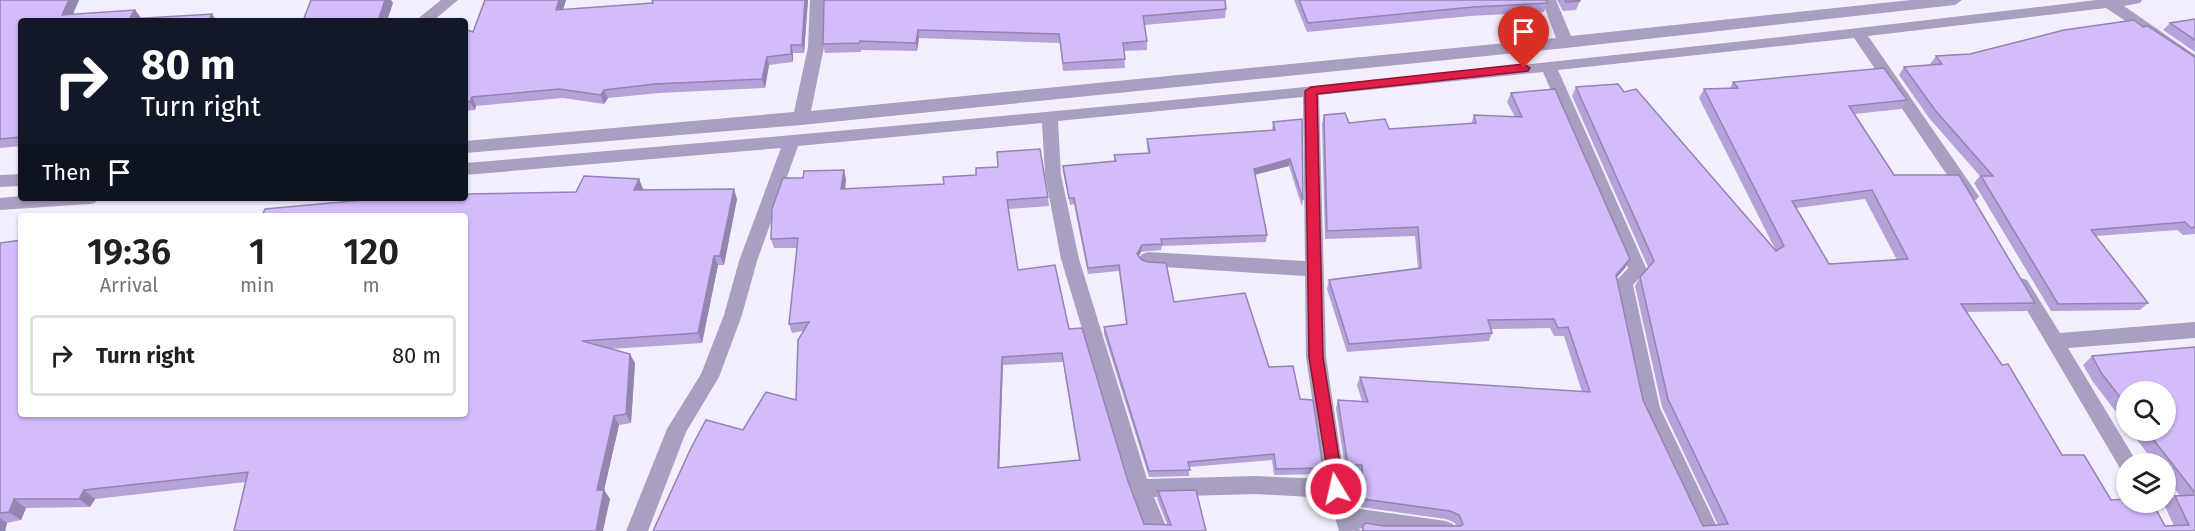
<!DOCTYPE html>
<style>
:root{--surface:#fff;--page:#f6f6f6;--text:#202124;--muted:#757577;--line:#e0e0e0}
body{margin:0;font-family:"Fira Sans",sans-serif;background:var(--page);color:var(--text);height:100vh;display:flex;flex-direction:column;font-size:22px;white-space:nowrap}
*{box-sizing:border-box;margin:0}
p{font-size:20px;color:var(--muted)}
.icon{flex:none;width:33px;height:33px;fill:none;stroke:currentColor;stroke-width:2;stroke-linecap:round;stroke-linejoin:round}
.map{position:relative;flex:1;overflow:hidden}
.panel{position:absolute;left:18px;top:213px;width:450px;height:204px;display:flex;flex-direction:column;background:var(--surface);border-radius:6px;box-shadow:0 2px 4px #0004}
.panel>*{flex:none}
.top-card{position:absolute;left:18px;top:18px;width:450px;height:183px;border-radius:6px;box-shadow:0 2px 4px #0004;background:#111827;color:#fff;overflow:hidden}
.tools{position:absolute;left:2116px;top:381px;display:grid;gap:12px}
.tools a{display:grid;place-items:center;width:60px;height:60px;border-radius:50%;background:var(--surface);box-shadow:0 2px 4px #0004;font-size:30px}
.pin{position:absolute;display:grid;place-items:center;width:51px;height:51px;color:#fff;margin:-62px -26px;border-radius:50% 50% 50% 0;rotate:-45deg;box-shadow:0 0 6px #0007}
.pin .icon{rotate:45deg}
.me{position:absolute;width:66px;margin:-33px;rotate:351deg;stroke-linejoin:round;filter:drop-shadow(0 0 4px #0008)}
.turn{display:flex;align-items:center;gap:21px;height:126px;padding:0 24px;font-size:27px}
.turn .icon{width:78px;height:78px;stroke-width:2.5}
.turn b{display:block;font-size:42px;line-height:51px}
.then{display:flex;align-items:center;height:57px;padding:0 24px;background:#0003;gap:12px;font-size:22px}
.eta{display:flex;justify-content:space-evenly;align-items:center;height:102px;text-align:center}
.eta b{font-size:36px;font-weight:600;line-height:42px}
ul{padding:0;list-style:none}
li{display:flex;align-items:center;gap:18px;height:81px;margin:0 12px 9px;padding:0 12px;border:3px solid var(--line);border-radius:6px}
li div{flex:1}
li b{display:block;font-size:22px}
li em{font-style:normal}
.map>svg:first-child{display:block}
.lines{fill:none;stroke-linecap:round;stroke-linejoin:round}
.minor{fill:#ab9fc1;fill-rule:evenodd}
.wall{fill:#b5a2d8;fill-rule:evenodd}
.shaded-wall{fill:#9484b0}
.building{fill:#d3bcfb;stroke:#9484b0;stroke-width:1.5;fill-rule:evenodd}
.route{fill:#e11d48;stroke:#92132f;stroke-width:1.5}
</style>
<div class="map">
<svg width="2195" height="531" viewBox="0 0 2195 531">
<rect width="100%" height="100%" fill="#f3eefc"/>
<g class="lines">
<!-- minor -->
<path class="minor" d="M441 0H458L433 21H415Z
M810 0H824V47L811 111 1556 38 1542 0H1556L1571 36 1911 0H1962L1955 5 1566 48 801 125 465 153V141L794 112 808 47Z
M2096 0H2142L2140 3 2124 6 2195 55V67L2106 8 1868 36 1976 192 1979 196 1976 200 1970 202 1964 200 1854 38 1558 70 1647 270 1633 285 1660 408 1719 531H1697L1640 408 1614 283 1628 268 1543 72 1319 95 1326 357 1346 489 1353 508 1446 521 1453 524 1457 531H1381L1359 528 1361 531H1339L1329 498 1255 494 1154 497 1168 531H1146L1130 488 1061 259 1045 175 1042 123 798 146 757 261 742 315 719 377 686 432 648 531H626L667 429 701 374 724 315 739 261 781 148 465 175V163C1009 118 1554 66 2096 0ZM1303 97 1305 261 1148 252 1142 254 1139 259 1142 264 1148 266 1305 276 1306 357 1324 479 1255 476 1147 479 1079 259 1061 175 1058 121Z
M21 174V186L0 187V175Z
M21 196V198H98L95 203 89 204 0 210V198Z
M2021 278 2027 280 2060 333 2195 322V338L2068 348 2138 464H2127V473L2121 470 2015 290 2012 285 2015 280Z"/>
</g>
<!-- wall -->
<path class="wall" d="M0 0H79L73 14 135 10 141 18 217 21H21V146L0 148Z
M485 0H566L563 10 653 3 652 0H808L804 53H793V62L769 65 765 88 659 93 608 98 604 104 563 98 476 106 475 110 465 111V29L473 32Z
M824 0 1226 9 1225 18 1144 25 1147 41V50L1124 51 1125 68 1063 71 1060 43 919 38 917 51 861 50V52L825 53 823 44Z
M1294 0H1546L1547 3 1544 12 1470 16 1307 32Z
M1557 0H1580V1L1576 10 1563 11Z
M2195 19V52L2163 30 2170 23Z
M2143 27 2195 57V234L2183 235 2177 230 2096 236 2148 303 2140 310 2051 311 1974 183 1980 176 1929 118 1899 75 1904 67 1931 65 1930 64 1936 56 1970 54Z
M1733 82 1907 100 1901 109 1854 114 1894 175 2035 303 2027 311 1967 312 2062 455 2111 500 2165 526H2174L2164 504 2175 496H2180L2166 477V464H2155L2130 430H2166L2127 392V426L2093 382 2083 365 2092 356 2195 347V531H1361L1363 526H1456L1455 523 1446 519 1360 507 1359 473H1346L1336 408 1338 400 1362 401 1357 385 1360 377 1582 392 1564 336H1554L1550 328 1491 329 1492 333 1489 341 1347 352 1327 289 1329 280 1418 268 1415 236 1325 239 1322 124 1324 115 1349 123 1389 129 1471 124 1474 115 1515 117 1507 102 1511 93 1630 259 1625 268 1617 277 1643 400 1703 526 1718 525 1662 407 1635 286 1640 277 1648 267 1572 96 1576 87 1624 92 1776 251 1699 98 1704 89 1730 88ZM1865 199 1897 260 1829 264 1796 208Z
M1302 119 1303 200 1302 207 1289 166 1255 175 1267 235 1266 242 1162 246 1161 250 1141 252 1139 256 1174 302 1269 367 1300 399 1323 468 1321 474 1274 475 1272 460 1189 467V476L1149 477 1104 334V327L1126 324 1119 271 1088 274 1074 204 1070 205 1063 172V166L1114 161V155L1148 153 1147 146V139L1272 131 1273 122Z
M639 179 643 189 642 190 737 199 724 265H718L702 343 610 349 635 363 631 423 619 425 604 490 610 499 246 482 95 499 90 507 26 508 21 520 7 523 5 531H0V243L21 414H465L469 194 576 192Z
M846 179 845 189 1048 197 1049 206 1008 209 1018 270 1069 329 1144 524H1167L1157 499 1158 491 1206 531H653L743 430 796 400 803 331 792 333 789 324 797 248H774L771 239ZM1063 362 1079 460 999 468 1003 365Z"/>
<!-- shaded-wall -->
<path class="shaded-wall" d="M69 0H79L70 21 62 15Z
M385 0H391L393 3 387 21H378Z
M559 0H566L560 19 556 10Z
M805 0H808L804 53 802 45Z
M135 10 141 18 129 19Z
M212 14 217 21H208Z
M918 30 919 38 917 51 916 43Z
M791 45 793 53V62L791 54Z
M767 57 769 65 765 88 762 79Z
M604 90 608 98 604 104 601 95Z
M472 97 476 106 475 110 470 102Z
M1290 159 1289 166 1253 175 1254 169Z
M844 170 846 179 844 198 841 189Z
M639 179 643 189 639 200 634 190Z
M734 189 737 199 724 265 720 256Z
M1142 245 1141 252 1137 260V254Z
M714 256 718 265 702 343 698 333Z
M1630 259 1625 268 1612 283 1616 275Z
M630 354 635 363 631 423 626 414Z
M1002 357 1003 365 999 477 998 468Z
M614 416 619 425 602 499 597 490Z
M84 490 95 499 90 507 79 499Z
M604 490 610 499 603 531H596Z
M14 499 26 508 21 520 9 512Z
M0 518 7 523 5 531H0Z"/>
<!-- building -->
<path class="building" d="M0 0H69L62 15 135 10 129 19 212 14 208 21H21V137L0 139Z
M311 0H385L378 21H303Z
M485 0H559L556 10 653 3 652 0H805L802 45H791V54L767 57 762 79 655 84 604 90 601 95 559 89 472 97 470 102H465V29L473 32Z
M824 0H1225L1226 9 1143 16 1147 41 1123 43 1125 59 1063 63 1059 34 918 30 916 43 860 41 859 43 823 44Z
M1299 0H1546L1547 3 1473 7 1308 23Z
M1565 0H1580V1L1566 2Z
M2195 19V40L2170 23Z
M2134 20 2143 27 2148 26 2195 57V227L2191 228 2185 222 2091 230 2148 303 2058 304 1981 176H1993L1935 110 1904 67 1942 64 1936 56 1970 54 2064 30Z
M1884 68 1907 100 1849 106 1894 175H1959L2035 303 1961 304 2002 365 2008 364 2062 455H2084L2111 500 2127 499V502H2152L2165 526 2189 525 2175 496 2195 495V531H1363V526L1366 523 1384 526H1461L1463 524 1459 515 1450 511 1363 499 1362 465H1348L1338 400 1368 402 1360 377 1590 392 1568 327 1558 328 1554 319 1488 320 1492 333 1349 344 1329 280 1421 268 1418 227 1327 231 1324 115 1345 113 1349 123 1385 119 1389 129 1476 123 1474 115 1522 117 1511 93 1555 89 1630 259 1616 275 1643 400 1703 526 1728 524 1668 399 1640 277 1654 261 1576 87 1618 84 1624 92 1636 89 1776 251 1784 246 1704 89 1738 88 1733 82ZM1872 190 1908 259 1829 264 1792 201Z
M1302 119 1303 200 1290 159 1254 169 1267 235 1161 239 1162 244 1142 245 1137 254 1142 260 1148 262 1166 263 1174 302 1245 293 1269 367 1293 366 1300 399 1313 400 1323 468 1276 469 1274 454 1188 462 1190 470 1149 471 1104 327 1127 324 1119 265 1088 268 1074 198H1069L1063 166 1116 161 1114 155 1150 153 1147 139 1275 130 1273 122Z
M1040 149 1048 197 1007 200 1018 270 1055 265 1069 329 1082 328 1128 481 1144 524 1171 525 1158 491 1196 490 1206 531H653L691 448 706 420 743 430 766 392 796 400 798 340 809 322 789 324 798 238 771 239 772 209 783 178H803L804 171 844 170 841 189 944 184 943 177 976 175V168L998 167 997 152ZM1062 353 1080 460 998 468 1002 357Z
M584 176 639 179 634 190 734 189 720 256H714L698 333 582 341 630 354 626 414 614 416 597 490H604L596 531H234L248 472 84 490 79 499H14L9 512 0 513V243L21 240V414H465V216H262L265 209 385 198H465V191H467L466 194 576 192Z
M2195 347V493L2146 430H2166V392H2127V406L2102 374 2092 356Z"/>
<!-- route -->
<path class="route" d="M1524 64 1530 68 1528 71 1317 94 1323 357 1344 489 1342 494 1336 496 1331 494 1309 357 1305 91 1311 87Z"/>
</svg>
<div class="tools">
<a><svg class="icon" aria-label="search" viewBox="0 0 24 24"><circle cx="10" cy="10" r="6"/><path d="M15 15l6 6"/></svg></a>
<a><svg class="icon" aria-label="layers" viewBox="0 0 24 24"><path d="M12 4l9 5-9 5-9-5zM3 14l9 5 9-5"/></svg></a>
</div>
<div class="pin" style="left:1524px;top:68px;background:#d93025"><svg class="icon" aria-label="arrive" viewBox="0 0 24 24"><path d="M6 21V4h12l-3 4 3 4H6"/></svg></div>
<svg class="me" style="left:1336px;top:489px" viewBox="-20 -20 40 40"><circle r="17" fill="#e11d48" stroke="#fff" stroke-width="3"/><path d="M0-11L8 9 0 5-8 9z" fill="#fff"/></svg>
<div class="top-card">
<div class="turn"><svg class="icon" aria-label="right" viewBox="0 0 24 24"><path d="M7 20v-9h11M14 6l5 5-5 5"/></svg><div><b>80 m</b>Turn right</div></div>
<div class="then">Then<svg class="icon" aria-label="arrive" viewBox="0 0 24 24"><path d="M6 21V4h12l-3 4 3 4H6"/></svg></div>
</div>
<section class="panel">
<div class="eta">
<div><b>19:36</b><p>Arrival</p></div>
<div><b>1</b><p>min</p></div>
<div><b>120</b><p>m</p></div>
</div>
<ul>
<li><svg class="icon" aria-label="right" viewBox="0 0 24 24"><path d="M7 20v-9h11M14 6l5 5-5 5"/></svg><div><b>Turn right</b></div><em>80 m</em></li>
</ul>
</section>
</div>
